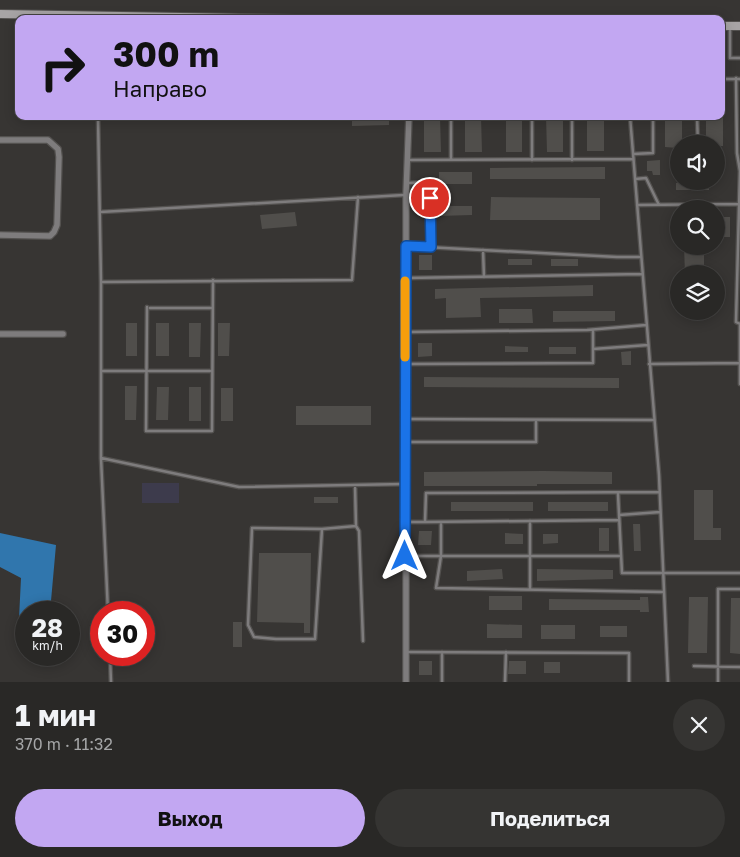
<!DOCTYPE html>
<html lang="ru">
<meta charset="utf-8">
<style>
:root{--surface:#292826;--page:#353432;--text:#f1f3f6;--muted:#a5a6a7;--line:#454443;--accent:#c2a7f2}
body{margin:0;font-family:"Golos Text",sans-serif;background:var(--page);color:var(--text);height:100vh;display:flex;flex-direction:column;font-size:19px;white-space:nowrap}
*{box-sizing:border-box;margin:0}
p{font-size:16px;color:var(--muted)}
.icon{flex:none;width:28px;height:28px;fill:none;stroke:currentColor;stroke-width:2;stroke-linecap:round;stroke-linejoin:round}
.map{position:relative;height:682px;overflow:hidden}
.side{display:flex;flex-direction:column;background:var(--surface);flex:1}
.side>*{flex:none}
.hud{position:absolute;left:15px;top:15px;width:710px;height:105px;border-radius:10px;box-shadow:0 2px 12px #0003,0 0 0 1px var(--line);background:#c2a7f2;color:#111;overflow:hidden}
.fabs{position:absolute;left:670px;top:135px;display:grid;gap:10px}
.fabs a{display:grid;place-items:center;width:55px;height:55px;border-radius:50%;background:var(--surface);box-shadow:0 2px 12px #0003,0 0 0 1px var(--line);font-size:25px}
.speed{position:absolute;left:15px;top:601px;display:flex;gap:10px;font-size:25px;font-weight:700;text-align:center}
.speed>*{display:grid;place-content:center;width:65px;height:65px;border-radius:50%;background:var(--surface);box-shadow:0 2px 12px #0003,0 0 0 1px var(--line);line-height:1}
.speed small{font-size:12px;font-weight:400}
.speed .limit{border:8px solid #d22;background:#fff;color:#111}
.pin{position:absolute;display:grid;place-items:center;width:42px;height:42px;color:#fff;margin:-21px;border:2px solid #fff;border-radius:50%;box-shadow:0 1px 5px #0007}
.me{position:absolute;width:55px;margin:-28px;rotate:0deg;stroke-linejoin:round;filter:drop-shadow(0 0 4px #0008)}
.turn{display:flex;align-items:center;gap:18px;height:105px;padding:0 15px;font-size:22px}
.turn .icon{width:65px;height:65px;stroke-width:2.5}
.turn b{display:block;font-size:35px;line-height:42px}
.round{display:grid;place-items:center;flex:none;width:52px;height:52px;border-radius:26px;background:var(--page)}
.head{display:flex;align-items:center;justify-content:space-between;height:85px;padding:0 15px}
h1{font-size:30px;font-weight:700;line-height:38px}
.button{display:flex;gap:10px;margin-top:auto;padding:10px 15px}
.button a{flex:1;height:58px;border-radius:30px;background:var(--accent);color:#111;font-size:20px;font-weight:700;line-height:58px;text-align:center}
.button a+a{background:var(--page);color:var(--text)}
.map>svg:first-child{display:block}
.industrial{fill:#3d3b4c}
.water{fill:#3076ad}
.building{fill:#504e4b}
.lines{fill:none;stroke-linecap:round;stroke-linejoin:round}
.lane-casing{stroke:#53514f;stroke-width:5}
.street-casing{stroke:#53514f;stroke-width:8}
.secondary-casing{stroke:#53514f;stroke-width:10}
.lane{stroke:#7e7c7d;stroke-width:2.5}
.street{stroke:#7e7c7d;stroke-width:5.5}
.secondary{stroke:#a7a4a5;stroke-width:8}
.route-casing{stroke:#114b97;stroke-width:12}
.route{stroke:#1a73e8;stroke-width:9}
.slow{stroke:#f59e0b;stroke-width:9}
</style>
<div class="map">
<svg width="740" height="682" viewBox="0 0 740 682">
<rect width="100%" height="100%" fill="#373533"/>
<!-- industrial -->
<path class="industrial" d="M142 483H179V503H142Z"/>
<!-- water -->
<path class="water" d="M0 533 56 545 50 612H26V640L18 639 21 578 0 567Z"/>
<!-- building -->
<path class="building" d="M352 116H389V125L352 126Z
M424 116H440L441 152H424Z
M465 116H481L482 152H465Z
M506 116H522V152H506Z
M546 116H563V152H547Z
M587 116H604V151H587Z
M665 116H682V144H679L678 148 665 147Z
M706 116H723V146H716V144H706Z
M660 160V175H653L652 171H647V161Z
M605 167V179H490V168Z
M439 172H472V184H439Z
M709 182V190H676V183Z
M491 197 600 198V220H490Z
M438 206H472V215L438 216Z
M295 212 297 226 262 229 260 215Z
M716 217H730V237H716Z
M684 246H704V274H685Z
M419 255H432V270H419Z
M508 259H532V265H508Z
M551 259H578V266H551Z
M593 285V296L480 298 481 317 446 318V298L435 299V289Z
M499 309H532L533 323H499Z
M553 311H615V321L553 322Z
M126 323H137V356H126Z
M156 323H169V356H156Z
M189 323H201L200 357H189Z
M218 323H230L229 356H218Z
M418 343H432V356L418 357Z
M505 346 528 347V352H505Z
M549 347H576V354H549Z
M631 351V365H622L621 352Z
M424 377 619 378V388L424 387Z
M125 386H137L136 420H125Z
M157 387H169L168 420H156Z
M189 387H201V421H189Z
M221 388H233V421H221Z
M296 406H371V425H296Z
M544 471 612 472V484H537V486H424V472Z
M694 490H713V528H721V540H694Z
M314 497H338V503H314Z
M451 502H533V511H451Z
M548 502H608V511H548Z
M633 524H640L641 551H634Z
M599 528H609V551H599Z
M419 531H432L431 545H418Z
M505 533 523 534V544H505Z
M543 534H558V543L543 544Z
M259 553H311L310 633H304V623L257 622Z
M502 569 503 579 467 581V571Z
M537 569 613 570V579L537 581Z
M489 596H522V610H489Z
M640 597H648L649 612H640V610H549V599L640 600Z
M689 597H708L707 653H688Z
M731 598H740V654L730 653Z
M233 622H242V647H233Z
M487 624 522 625V638H487Z
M541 625H575V639H541Z
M600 626H627V637H600Z
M419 661H432V675H419Z
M509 661H526V674H508Z
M544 662H560V673H544Z"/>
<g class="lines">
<!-- lane casing -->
<g class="lane-casing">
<path id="lane" d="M730 27V58H740
M736 78 737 153 740 171 736 322 740 324V384
M721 79H740
M98 116 101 282V458L108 612
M532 116V160
M572 116V160
M630 116 659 475 668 682
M697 116 698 144
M633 154 653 153V116
M407 160 633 159
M451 160V116
M635 179 646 178 659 205
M408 183 429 182 431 247
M637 205 740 204
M100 212 404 195
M407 246 617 257H641
M483 250 484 277
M406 278 642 274
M101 282 352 280 358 197
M147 307 146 431H212L213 280
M150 308H212
M593 330V349
M407 332 587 330 646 325
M406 364 593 363V349L648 345
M649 364 740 363
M101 371H212
M405 419 654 420
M407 442H536V420
M101 458 239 487 405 484
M355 485 356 526 359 531 363 641
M618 494 622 573H740
M619 515 660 512
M530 521V589
M407 522H425L426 493 659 492
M425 522 619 520
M441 522V556L436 588 664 592
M322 529 315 639H276L254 637 248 625 252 528 322 529 356 526
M407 556H621
M407 652 629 653V682
M110 655 111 682
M694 666 740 667
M442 682V652
M505 682 506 652
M718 682V589H740"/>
</g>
<!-- street casing -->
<g class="street-casing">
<path id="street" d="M0 140H48L58 149 59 157 57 225 54 232 50 236 0 235
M0 334H63
M406 682V195L409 116"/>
</g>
<!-- secondary casing -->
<g class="secondary-casing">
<path id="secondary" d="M0 14 296 19
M721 26H740"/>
</g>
<!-- lane -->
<use href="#lane" class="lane"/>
<!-- street -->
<use href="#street" class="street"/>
<!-- secondary -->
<use href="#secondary" class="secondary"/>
</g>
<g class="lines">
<!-- route casing -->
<g class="route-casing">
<path id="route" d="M405 556 406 246 431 247 430 198"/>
</g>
<!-- route -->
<use href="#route" class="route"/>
<!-- slow -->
<path class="slow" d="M405 357V281"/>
</g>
</svg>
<div class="fabs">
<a><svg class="icon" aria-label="sound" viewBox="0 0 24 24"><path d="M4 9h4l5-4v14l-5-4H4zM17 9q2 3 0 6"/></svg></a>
<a><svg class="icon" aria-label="search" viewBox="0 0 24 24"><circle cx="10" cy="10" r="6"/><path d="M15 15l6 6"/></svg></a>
<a><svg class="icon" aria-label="layers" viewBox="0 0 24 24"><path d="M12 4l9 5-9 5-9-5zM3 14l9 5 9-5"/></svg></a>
</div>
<div class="speed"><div>28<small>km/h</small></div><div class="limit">30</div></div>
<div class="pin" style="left:430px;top:198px;background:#d93025"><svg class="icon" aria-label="arrive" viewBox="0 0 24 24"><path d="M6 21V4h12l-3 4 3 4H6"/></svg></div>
<svg class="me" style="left:405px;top:556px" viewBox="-20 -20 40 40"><path d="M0-17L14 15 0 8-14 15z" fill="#1a73e8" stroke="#fff" stroke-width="4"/></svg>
<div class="hud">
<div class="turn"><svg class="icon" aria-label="right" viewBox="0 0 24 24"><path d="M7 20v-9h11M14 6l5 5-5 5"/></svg><div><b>300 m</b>Направо</div></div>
</div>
</div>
<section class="side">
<div class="head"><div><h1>1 мин</h1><p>370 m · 11:32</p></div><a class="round"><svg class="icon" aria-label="close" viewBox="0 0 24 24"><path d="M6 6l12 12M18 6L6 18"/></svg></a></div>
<div class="button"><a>Выход</a><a>Поделиться</a></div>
</section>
